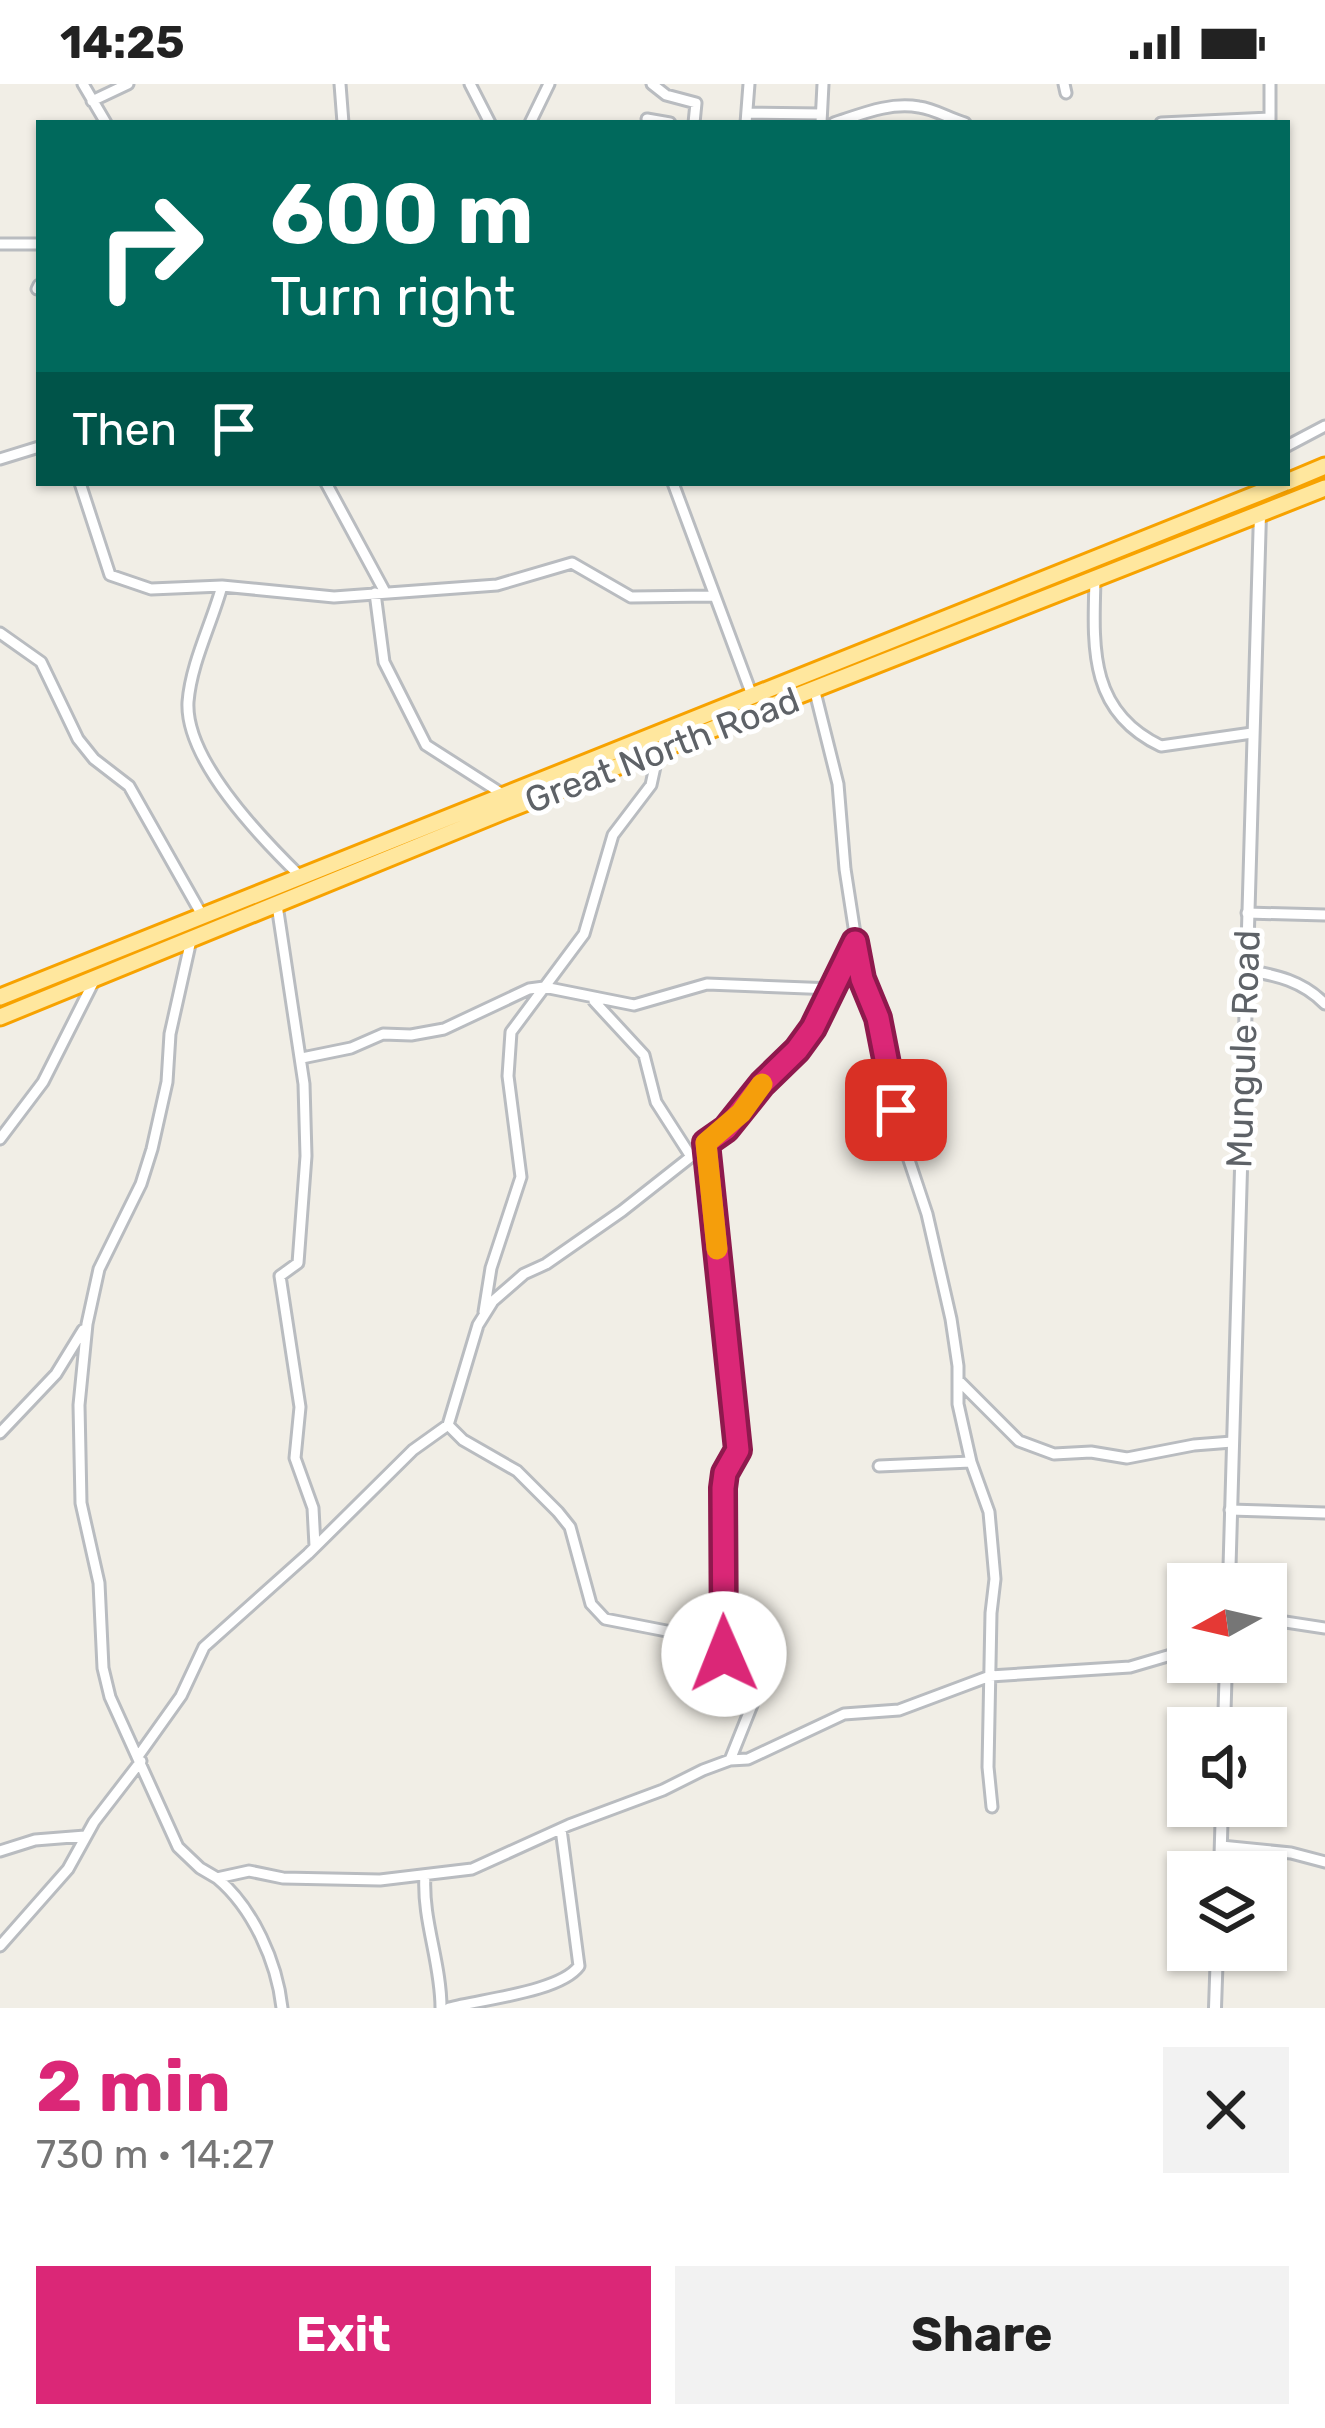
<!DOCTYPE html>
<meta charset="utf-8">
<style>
:root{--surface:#fff;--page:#f2f2f2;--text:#222;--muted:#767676;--accent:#db2777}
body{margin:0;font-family:Rubik,sans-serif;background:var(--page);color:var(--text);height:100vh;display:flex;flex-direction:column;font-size:45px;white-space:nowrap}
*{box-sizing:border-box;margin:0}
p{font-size:39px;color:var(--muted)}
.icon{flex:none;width:66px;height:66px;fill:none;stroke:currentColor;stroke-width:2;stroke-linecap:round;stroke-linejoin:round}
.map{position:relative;height:1924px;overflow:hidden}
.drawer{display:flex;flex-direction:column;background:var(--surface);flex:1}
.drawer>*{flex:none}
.top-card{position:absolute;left:36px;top:36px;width:1254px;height:366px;border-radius:0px;box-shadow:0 3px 9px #0004;background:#00695c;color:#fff;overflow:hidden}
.needle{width:78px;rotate:262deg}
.tools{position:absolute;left:1167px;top:1479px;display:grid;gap:24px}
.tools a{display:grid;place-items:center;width:120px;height:120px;border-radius:0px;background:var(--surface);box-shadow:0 3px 9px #0004;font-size:60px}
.pin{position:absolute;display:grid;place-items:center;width:102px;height:102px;color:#fff;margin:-51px;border-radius:24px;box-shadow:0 6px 18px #0006}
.me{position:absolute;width:132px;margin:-66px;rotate:359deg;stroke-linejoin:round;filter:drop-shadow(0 0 9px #0008)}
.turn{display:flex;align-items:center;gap:42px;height:252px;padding:0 36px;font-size:54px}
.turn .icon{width:156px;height:156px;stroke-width:2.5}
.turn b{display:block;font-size:84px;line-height:102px}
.then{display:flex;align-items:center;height:114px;padding:0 36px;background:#0003;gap:24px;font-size:45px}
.round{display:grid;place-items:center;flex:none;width:126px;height:126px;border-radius:0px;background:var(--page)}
.head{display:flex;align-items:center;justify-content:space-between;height:204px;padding:0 36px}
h1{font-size:72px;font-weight:700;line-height:90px;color:var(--accent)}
.cta{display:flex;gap:24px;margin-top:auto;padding:24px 36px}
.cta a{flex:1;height:138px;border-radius:0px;background:var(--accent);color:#fff;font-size:48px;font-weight:700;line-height:138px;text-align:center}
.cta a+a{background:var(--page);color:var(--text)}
.status{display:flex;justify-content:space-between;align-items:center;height:84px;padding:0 60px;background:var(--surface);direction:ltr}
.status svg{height:33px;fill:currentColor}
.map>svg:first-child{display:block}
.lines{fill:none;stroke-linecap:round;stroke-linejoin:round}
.minor-casing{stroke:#b9bcc0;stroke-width:15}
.tertiary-casing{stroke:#b9bcc0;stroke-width:16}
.trunk-casing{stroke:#f7a200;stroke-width:21}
.minor{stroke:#fff;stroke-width:9}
.tertiary{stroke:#fff;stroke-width:10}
.trunk{stroke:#ffe79e;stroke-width:15}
.route-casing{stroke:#8e194d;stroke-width:30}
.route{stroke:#db2777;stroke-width:21}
.slow{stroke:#f59e0b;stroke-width:21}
.labels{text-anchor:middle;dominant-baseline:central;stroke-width:10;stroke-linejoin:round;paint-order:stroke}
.street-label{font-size:36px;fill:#5e6267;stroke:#fff}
</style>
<div class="status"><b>14:25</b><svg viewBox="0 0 49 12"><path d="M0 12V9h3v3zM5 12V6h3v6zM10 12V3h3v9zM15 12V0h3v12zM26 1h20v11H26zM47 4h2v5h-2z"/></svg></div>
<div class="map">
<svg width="1325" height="1924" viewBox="0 0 1325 1924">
<rect width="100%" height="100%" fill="#f1eee6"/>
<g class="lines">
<!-- minor casing -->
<g class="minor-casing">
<path id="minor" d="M83 0 106 39
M340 0 343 39
M470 0 490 39
M652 0 666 11 696 19 694 39
M1064 0 1066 9
M92 17 128 0
M748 29 821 30
M647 35 670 39
M530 39 549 0
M746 39 749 0
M821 39 823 0
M834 39C862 30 889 18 919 23 935 25 950 35 965 39
M1161 39 1270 34
M1270 39V0
M0 160H39
M37 205 39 201
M1287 362 1325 342
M0 375 39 363
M80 399 110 491 151 505 222 502 334 513 497 501 572 479 631 513 712 512
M326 399 385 508
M673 399 753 614
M1095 496C1093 564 1089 628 1161 662L1252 649
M222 502C212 539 191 579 188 618 185 676 261 754 301 793
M375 509 384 578 426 661 504 711
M0 549 41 578 78 655 94 675 129 702 202 831
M815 608 838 700 845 785 862 895 878 934 903 1058 927 1130 951 1235 958 1282V1320L971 1378 989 1428 995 1495 991 1529 988 1683 992 1723
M277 821 304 1000 306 1072 298 1179 280 1192 300 1323 295 1374 313 1424 315 1462
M1247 829 1325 831
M191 856 170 950 167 998 152 1065 141 1100 99 1185 87 1240 79 1321 81 1419 99 1499 103 1584 110 1613 178 1763 200 1784 217 1794 249 1787 283 1794 380 1796 472 1785 569 1741 663 1706 703 1686 730 1676 748 1675 844 1630 899 1626 990 1592 1130 1583 1188 1566
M1246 886C1276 891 1303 897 1325 920
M594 917 644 971 656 1018 690 1071
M302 974 351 964 383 950 411 951 444 945 529 905 544 903 634 921 707 900 833 905
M0 1055 43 998 95 895
M706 1059 738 1366 725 1389 723 1404 724 1571
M484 1228 491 1184 521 1093 508 992 511 948 584 850 613 751 651 701 658 669
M959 1297 1019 1357 1054 1370 1091 1368 1127 1374 1194 1361 1232 1358
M448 1341 463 1356 517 1387 558 1428 570 1443 591 1520 605 1535 687 1551 724 1571 752 1594 756 1611 730 1676
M0 1349 56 1290 83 1246
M879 1382 971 1378
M1230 1426 1325 1429
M1266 1535 1325 1544
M139 1671 181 1612 204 1563 308 1470 413 1366 448 1341 478 1241 493 1217 524 1190 546 1180 622 1127 726 1045 813 944 855 858
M1221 1762 1291 1769 1325 1778
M0 1767 35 1756 85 1752
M425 1791C422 1836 441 1878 441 1924
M217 1794C253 1824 277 1878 282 1924
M0 1862 68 1785 94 1738 141 1677
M449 1924C482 1915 560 1908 579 1882L561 1745"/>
</g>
<!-- tertiary casing -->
<g class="tertiary-casing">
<path id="tertiary" d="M1229 1500 1260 430
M1224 1644 1226 1578
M1220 1788 1222 1722
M1215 1924 1217 1866"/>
</g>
<!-- trunk casing -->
<g class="trunk-casing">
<path id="trunk" d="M1287 398 1325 382
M0 913 1284 399
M0 933 507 726 1325 404"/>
</g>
<!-- minor -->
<use href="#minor" class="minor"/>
<!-- tertiary -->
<use href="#tertiary" class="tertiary"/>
<!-- trunk -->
<use href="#trunk" class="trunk"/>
</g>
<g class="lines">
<!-- route casing -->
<g class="route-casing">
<path id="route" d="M724 1570 723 1404 725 1389 738 1366 706 1059 726 1045 762 1000 797 966 813 944 855 858 862 895 878 934 896 1026"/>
</g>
<!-- route -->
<use href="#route" class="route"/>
<!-- slow -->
<path class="slow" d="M717 1165 706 1059 741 1029 762 1000"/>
</g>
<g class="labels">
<!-- street labels -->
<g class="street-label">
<text transform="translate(662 666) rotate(-21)">Great North Road</text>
<text transform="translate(1243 965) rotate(-88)">Mungule Road</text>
</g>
</g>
</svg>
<div class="tools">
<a><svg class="needle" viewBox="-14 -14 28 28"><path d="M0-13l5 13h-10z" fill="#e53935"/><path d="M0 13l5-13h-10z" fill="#767676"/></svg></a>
<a><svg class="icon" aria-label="sound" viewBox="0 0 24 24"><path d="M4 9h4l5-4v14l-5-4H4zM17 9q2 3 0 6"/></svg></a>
<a><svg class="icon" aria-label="layers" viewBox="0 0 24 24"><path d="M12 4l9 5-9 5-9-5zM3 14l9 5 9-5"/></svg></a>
</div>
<div class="pin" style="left:896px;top:1026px;background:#d93025"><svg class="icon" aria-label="arrive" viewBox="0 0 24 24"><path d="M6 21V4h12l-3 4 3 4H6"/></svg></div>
<svg class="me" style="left:724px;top:1570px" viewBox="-20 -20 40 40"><circle r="19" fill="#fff"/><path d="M0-13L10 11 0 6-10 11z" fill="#db2777"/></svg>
<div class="top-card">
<div class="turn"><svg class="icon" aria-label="right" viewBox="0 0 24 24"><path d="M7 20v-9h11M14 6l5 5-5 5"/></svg><div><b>600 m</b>Turn right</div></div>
<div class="then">Then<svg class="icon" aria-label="arrive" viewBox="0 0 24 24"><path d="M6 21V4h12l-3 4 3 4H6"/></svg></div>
</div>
</div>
<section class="drawer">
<div class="head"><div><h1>2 min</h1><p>730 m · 14:27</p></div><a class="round"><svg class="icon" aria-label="close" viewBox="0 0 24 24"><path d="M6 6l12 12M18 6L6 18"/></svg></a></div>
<div class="cta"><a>Exit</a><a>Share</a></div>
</section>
